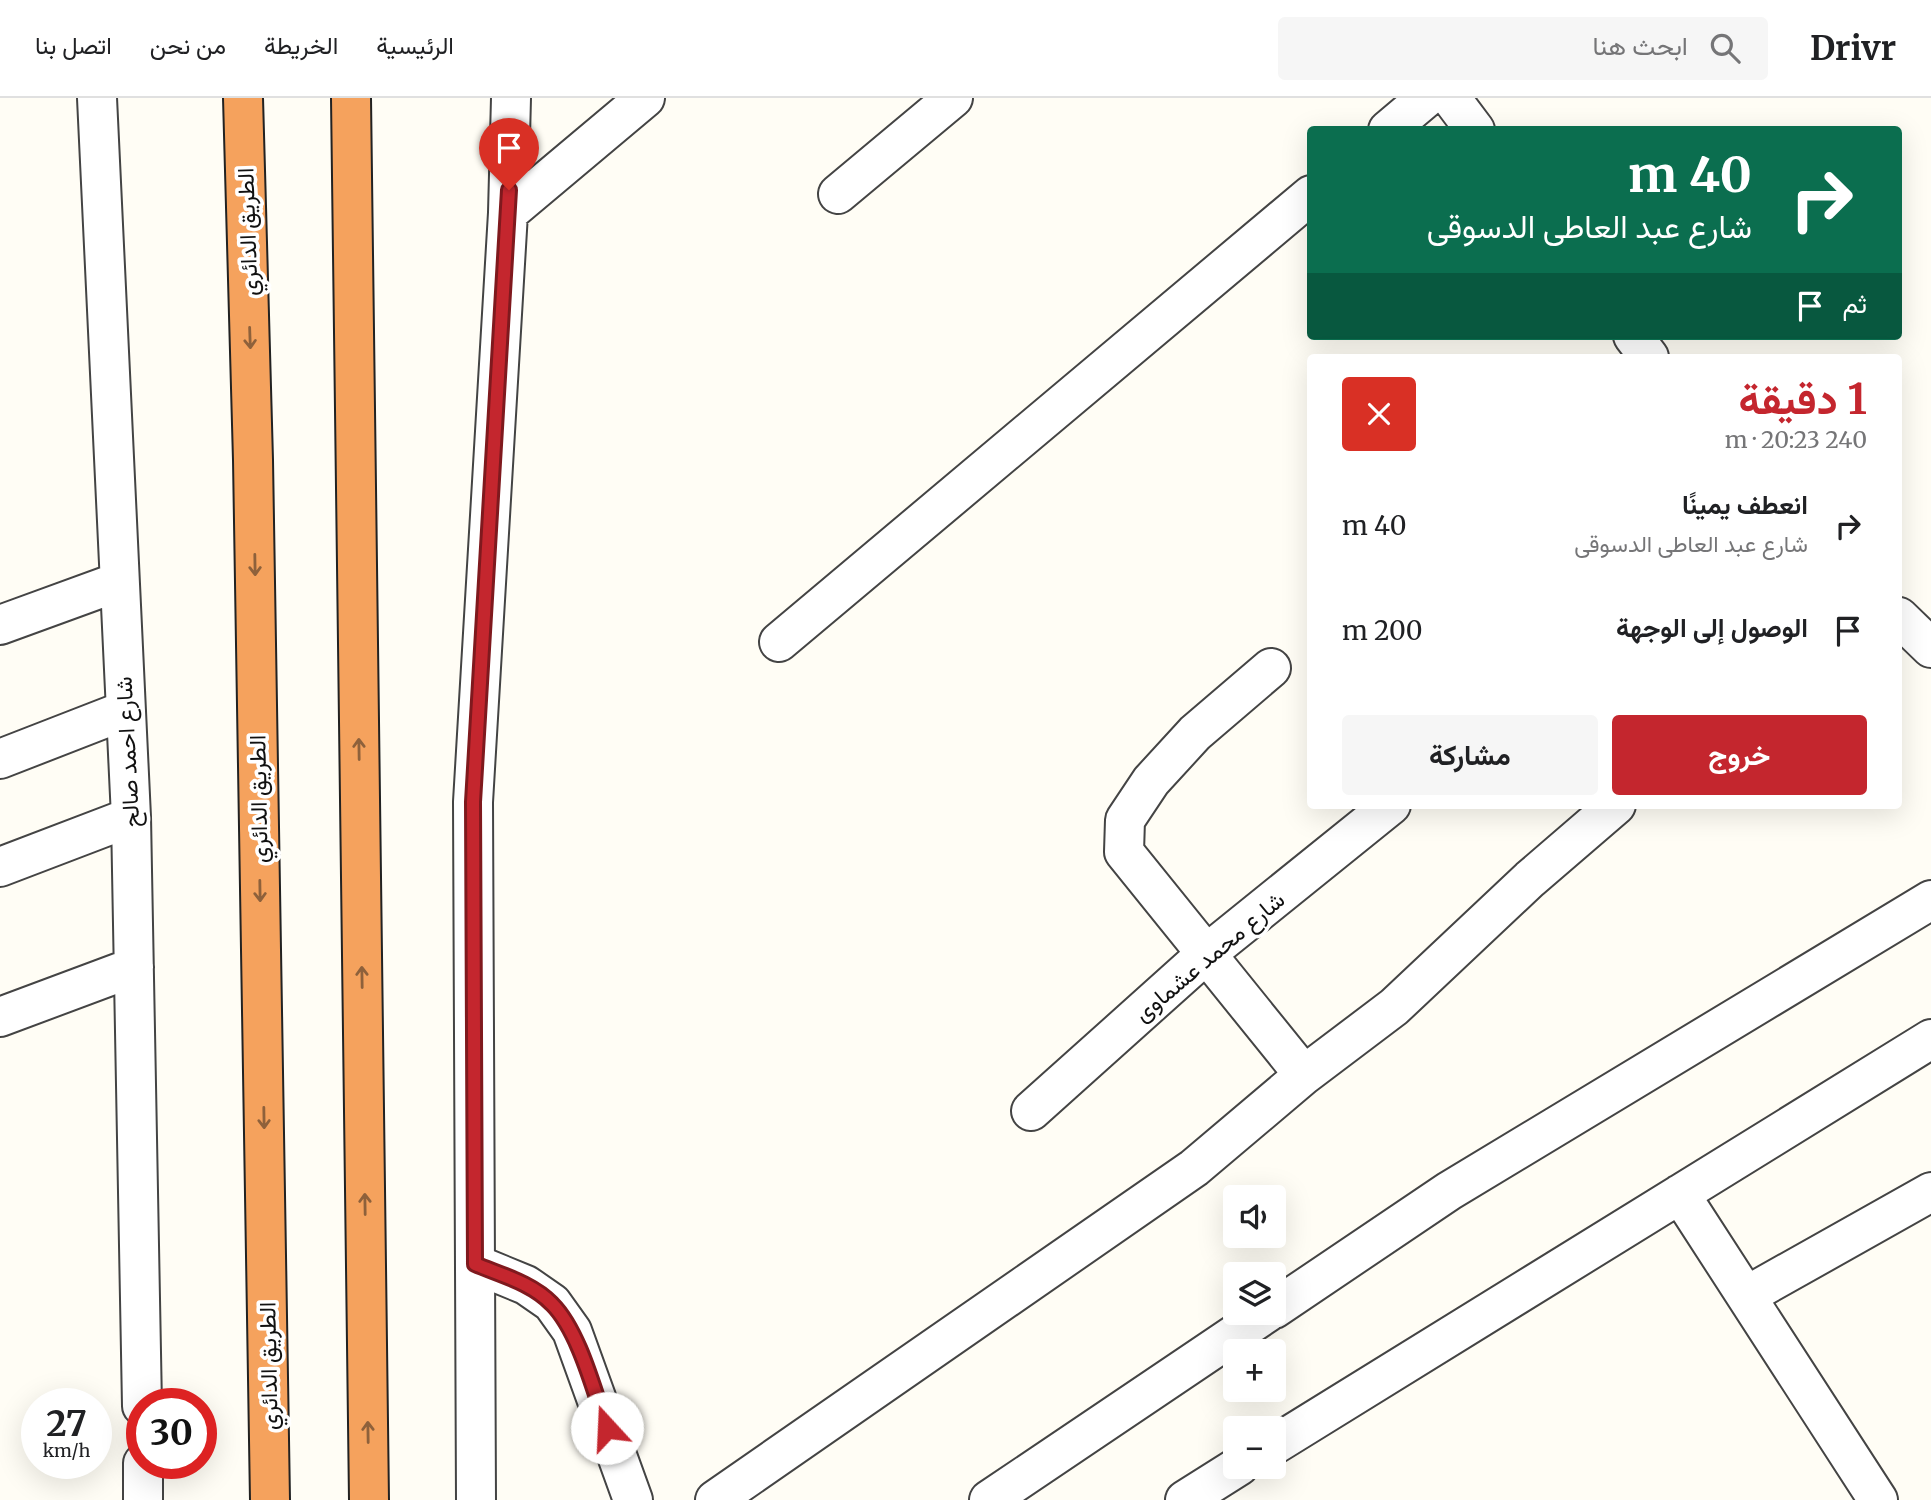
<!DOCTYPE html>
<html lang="ar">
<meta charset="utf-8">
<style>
:root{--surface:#fff;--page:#f6f6f6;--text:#202124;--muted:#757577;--line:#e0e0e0;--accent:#c4262e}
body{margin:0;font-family:Merriweather,Vazirmatn,serif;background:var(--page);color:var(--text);direction:rtl;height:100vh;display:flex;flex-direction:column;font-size:26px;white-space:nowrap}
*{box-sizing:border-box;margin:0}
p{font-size:23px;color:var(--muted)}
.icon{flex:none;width:38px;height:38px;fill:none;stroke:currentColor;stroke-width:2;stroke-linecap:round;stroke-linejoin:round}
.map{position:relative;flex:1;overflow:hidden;direction:ltr}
.panel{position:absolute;left:1307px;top:256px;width:595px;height:455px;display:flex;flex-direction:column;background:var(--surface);border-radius:7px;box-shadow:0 7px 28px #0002;direction:rtl}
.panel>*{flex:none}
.top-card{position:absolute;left:1307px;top:28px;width:595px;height:214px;border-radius:7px;box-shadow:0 7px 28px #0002;direction:rtl;background:#0b6e4f;color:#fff;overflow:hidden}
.tools{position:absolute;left:1223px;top:1087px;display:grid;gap:14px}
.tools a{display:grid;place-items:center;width:63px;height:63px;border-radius:7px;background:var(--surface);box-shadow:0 7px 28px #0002;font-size:35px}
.speed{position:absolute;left:21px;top:1290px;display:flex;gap:14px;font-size:35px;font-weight:700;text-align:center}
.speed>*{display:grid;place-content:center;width:91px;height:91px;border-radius:50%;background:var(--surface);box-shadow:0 7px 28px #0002;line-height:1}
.speed small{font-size:18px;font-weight:400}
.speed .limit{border:10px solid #d22;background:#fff;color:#111}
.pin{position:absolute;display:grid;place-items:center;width:60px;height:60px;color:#fff;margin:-72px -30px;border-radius:50% 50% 50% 0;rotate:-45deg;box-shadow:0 0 7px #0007}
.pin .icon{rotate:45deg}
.me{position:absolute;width:77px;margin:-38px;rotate:340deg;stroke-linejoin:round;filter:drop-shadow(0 0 5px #0008)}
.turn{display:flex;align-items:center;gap:24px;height:147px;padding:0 35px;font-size:32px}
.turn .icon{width:91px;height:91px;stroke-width:2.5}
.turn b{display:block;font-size:49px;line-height:60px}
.then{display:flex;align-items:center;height:66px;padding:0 35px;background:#0003;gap:14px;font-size:26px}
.round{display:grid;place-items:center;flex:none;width:74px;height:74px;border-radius:7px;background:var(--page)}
.head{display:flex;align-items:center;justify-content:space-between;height:119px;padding:0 35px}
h1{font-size:42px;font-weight:700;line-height:52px;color:var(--accent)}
.action{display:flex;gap:14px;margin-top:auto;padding:14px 35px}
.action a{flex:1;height:80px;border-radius:7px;background:var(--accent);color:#fff;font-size:28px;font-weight:700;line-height:80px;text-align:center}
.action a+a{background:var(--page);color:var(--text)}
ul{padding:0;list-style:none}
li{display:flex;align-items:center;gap:21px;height:105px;padding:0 35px}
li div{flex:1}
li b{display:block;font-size:26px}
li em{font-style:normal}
header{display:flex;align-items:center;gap:42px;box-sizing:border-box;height:98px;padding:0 35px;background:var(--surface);border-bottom:2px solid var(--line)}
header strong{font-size:33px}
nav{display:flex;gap:38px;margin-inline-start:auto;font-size:24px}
.search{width:490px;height:63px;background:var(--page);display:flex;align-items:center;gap:18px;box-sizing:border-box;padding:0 24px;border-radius:7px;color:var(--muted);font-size:26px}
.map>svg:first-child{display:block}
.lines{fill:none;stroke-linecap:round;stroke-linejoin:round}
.minor-casing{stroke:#444;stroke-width:42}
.motorway-casing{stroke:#222;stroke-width:42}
.minor{stroke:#fff;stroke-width:38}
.motorway{stroke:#f5a25d;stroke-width:38}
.oneway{stroke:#8e613b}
.route-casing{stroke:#7f191e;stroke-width:18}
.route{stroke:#c4262e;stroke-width:12}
.labels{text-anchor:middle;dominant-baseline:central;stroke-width:7;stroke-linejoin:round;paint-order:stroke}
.street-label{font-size:23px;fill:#111;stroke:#fff}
</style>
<header>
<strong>Drivr</strong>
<div class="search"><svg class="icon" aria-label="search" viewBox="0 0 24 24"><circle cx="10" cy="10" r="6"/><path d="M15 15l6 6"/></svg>ابحث هنا</div>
<nav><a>الرئيسية</a><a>الخريطة</a><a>من نحن</a><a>اتصل بنا</a></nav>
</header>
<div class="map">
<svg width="1931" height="1402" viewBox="0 0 1931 1402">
<rect width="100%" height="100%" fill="#fffdf5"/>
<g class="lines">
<!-- minor casing -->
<g class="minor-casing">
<path id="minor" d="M97 0 131 719 142 1308
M1451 0 1475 32
M1388 32 1426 0
M838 96 953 0
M508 115 645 0
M1633 238 1649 259
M1899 519 1931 550
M0 527 118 484
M779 544 1311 97
M1271 570 1195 635 1151 683 1125 722 1124 754 1304 977
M0 661 126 612
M0 769 131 719
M0 919 134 869
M1031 1013 1205 857 1391 707
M1680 1096 1878 1402
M475 1166 526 1187 552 1205 572 1233 633 1402
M1746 1198 1931 1094
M1274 1211 1449 1093 1931 802
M1274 1347 1931 941
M143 1365V1402
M476 1402 473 704 508 115 511 0
M715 1402 1194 1070 1304 977 1394 909 1530 781 1616 707
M989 1402 1268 1214
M1185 1402 1239 1368"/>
</g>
<!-- motorway casing -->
<g class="motorway-casing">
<path id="motorway" d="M243 0 253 362 270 1402
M351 0 369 1402"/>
</g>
<!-- minor -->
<use href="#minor" class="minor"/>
<!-- motorway -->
<use href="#motorway" class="motorway"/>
</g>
<!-- one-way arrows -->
<defs><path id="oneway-shaft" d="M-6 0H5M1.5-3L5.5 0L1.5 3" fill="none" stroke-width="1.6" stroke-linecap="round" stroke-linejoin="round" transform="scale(1.75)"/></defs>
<g class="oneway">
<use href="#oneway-shaft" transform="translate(250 240) rotate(88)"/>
<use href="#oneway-shaft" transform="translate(255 467) rotate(89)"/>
<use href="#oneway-shaft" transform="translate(359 651) rotate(-91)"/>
<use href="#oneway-shaft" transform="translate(260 793) rotate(89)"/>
<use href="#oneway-shaft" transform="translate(362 879) rotate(-91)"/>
<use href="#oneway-shaft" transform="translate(264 1020) rotate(89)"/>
<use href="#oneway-shaft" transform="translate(365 1106) rotate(-91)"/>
<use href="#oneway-shaft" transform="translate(368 1334) rotate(-91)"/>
</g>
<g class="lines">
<!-- route casing -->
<g class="route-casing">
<path id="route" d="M509 92 473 704 475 1166C501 1177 532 1185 552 1206 579 1233 594 1293 607 1330"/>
</g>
<!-- route -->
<use href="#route" class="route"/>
</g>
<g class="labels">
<!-- street labels -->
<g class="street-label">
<text transform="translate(247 134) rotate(-92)">الطريق الدائري</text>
<text transform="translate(127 654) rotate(-93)">شارع احمد صالح</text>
<text transform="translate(258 701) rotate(-91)">الطريق الدائري</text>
<text transform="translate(1209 858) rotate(-40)">شارع محمد عشماوى</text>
<text transform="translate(268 1268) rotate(-91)">الطريق الدائري</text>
</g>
</g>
</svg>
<div class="tools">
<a><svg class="icon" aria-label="sound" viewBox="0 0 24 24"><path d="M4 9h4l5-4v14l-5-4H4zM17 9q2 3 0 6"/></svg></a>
<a><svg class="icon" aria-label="layers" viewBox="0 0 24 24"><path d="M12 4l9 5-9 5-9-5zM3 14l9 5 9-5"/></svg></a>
<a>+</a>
<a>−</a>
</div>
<div class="speed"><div>27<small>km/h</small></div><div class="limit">30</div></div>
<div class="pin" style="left:509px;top:92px;background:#d93025"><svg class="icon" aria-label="arrive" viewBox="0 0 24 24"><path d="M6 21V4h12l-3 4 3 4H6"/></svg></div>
<svg class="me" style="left:607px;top:1330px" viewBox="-20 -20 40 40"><circle r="19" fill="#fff"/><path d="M0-13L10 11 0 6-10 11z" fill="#c4262e"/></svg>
<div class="top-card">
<div class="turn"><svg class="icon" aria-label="right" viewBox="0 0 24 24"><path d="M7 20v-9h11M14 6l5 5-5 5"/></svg><div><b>40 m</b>شارع عبد العاطى الدسوقى</div></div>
<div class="then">ثم<svg class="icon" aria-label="arrive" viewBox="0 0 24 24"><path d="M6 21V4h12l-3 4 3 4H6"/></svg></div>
</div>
<section class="panel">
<div class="head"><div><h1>1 دقيقة</h1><p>240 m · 20:23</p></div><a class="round" style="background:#d93025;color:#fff"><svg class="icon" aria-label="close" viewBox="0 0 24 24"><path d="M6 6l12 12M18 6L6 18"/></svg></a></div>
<ul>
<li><svg class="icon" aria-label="right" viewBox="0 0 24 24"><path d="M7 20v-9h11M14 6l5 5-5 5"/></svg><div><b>انعطف يمينًا</b><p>شارع عبد العاطى الدسوقى</p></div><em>40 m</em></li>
<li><svg class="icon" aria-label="arrive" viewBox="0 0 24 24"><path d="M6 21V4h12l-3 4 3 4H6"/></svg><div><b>الوصول إلى الوجهة</b></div><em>200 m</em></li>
</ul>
<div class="action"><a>خروج</a><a>مشاركة</a></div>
</section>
</div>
